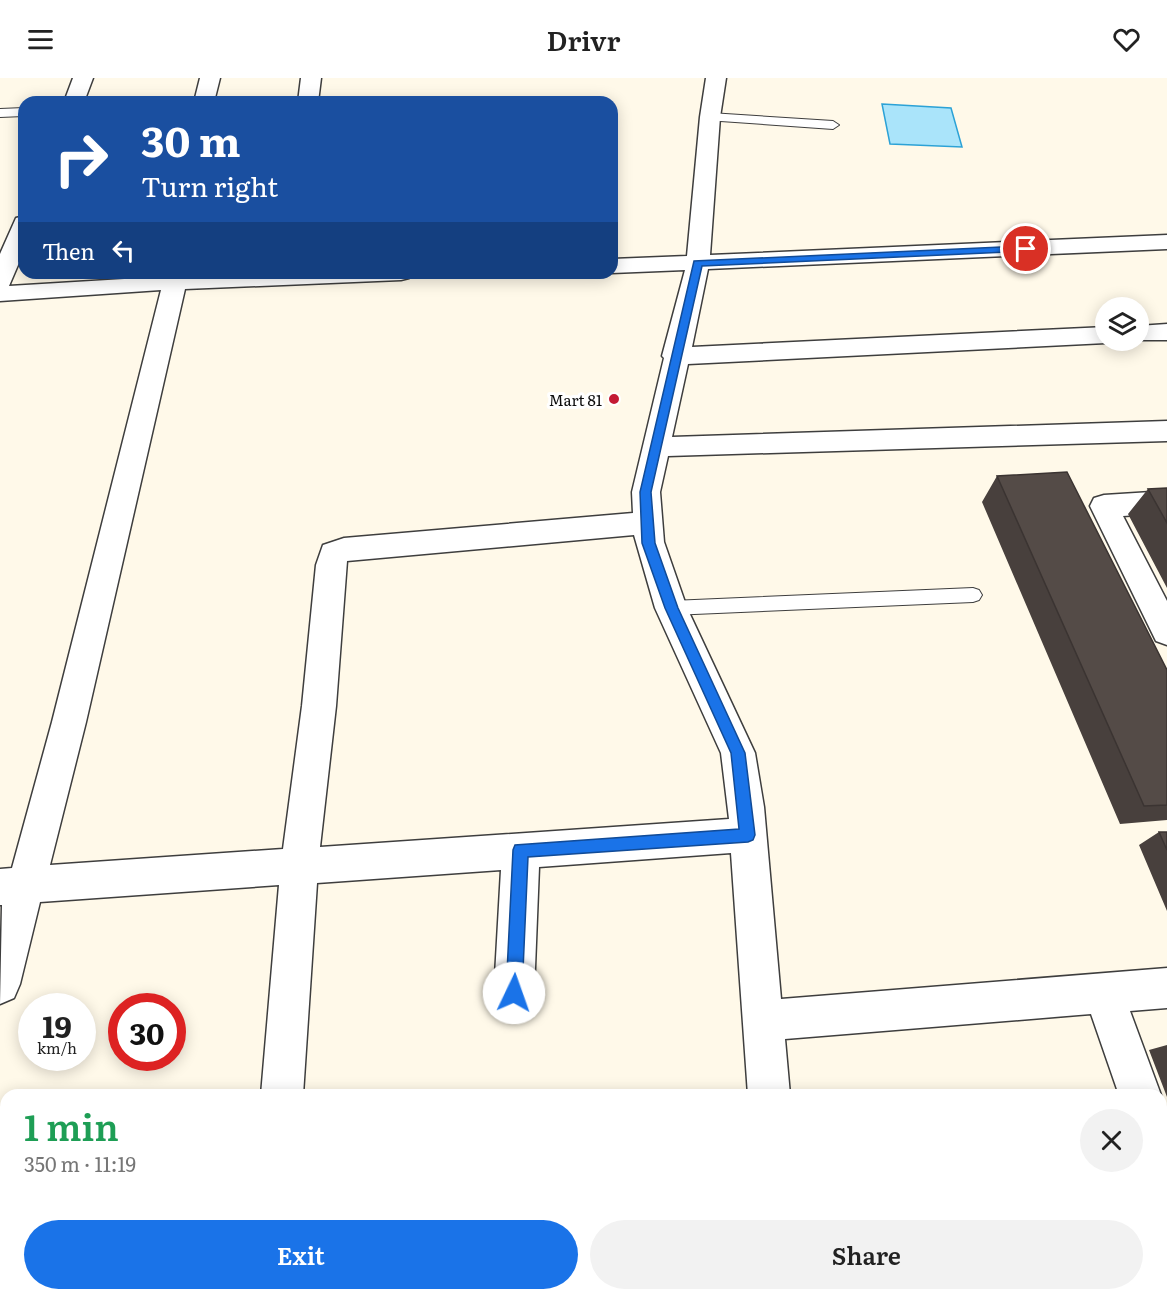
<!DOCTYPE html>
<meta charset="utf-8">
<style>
:root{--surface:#fff;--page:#f2f2f2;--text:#222;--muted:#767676;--accent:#1a73e8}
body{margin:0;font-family:Literata,serif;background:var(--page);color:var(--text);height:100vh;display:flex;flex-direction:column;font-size:22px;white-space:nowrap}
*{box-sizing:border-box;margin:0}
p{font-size:20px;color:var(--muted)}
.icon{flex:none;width:33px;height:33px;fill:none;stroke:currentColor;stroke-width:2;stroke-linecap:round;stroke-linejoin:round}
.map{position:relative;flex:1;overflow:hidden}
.details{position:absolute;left:0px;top:1011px;width:1167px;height:212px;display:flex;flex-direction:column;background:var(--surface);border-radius:18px 18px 0 0;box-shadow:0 3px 15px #0003}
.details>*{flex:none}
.hud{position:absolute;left:18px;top:18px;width:600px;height:183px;border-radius:18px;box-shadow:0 3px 15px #0003;background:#1a4fa0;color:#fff;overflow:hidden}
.tools{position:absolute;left:1095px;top:219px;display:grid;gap:12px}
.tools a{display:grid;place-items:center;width:54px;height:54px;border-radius:50%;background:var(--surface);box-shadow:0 3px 15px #0003;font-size:30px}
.speed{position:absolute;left:18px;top:915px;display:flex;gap:12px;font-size:30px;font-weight:700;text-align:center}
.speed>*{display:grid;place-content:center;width:78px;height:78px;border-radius:50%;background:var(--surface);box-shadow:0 3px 15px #0003;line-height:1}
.speed small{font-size:15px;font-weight:400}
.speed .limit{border:9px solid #d22;background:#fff;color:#111}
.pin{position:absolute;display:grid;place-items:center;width:51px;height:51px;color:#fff;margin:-26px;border:3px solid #fff;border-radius:50%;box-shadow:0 2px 6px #0007}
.me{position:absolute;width:66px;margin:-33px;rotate:3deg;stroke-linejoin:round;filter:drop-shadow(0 0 4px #0008)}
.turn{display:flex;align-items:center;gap:21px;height:126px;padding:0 24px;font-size:27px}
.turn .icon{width:78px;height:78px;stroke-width:2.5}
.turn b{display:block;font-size:42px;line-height:51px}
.then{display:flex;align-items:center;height:57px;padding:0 24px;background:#0003;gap:12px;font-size:22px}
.round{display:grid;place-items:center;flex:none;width:63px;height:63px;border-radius:32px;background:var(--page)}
.head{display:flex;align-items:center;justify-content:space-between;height:102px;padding:0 24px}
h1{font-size:36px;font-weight:600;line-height:45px;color:#1e9e55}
.primary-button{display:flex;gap:12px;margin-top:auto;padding:12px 24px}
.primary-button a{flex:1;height:69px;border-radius:36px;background:var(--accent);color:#fff;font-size:24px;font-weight:600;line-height:69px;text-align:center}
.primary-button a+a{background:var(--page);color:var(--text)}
header{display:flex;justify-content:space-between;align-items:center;height:78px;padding:0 24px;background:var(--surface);font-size:27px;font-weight:600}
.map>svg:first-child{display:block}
.water{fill:#aae4fa;stroke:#2ca2d6;stroke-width:1.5}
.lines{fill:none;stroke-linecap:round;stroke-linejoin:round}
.lane-casing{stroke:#3e3e3e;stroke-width:2}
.street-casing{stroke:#3e3e3e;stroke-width:3}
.lane{fill:#fff;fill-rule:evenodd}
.street{fill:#fff;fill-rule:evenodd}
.wall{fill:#48403d}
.building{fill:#544b47;stroke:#3b3432;stroke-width:1.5}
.route{fill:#1a73e8;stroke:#114b97;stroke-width:1.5}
.poi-dot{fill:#c41a33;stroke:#fff;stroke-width:2}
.labels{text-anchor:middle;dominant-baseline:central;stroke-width:6;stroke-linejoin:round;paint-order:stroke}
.far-poi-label{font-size:15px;fill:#0b0b0b;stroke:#fff;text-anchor:end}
</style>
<header><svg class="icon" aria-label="menu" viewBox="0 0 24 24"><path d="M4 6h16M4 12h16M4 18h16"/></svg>Drivr<svg class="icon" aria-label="heart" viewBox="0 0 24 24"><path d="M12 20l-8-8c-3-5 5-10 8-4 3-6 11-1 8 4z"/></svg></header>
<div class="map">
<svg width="1167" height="1222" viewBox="0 0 1167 1222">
<rect width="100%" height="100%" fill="#fff9e9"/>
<!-- water -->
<path class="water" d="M882 26 951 30 962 69 890 66Z"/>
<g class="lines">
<!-- lane casing -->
<g class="lane-casing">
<path id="lane" d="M308 20 312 21 313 24H281L287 21Z
M24 30V38L0 39V31Z
M710 35 833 43 839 47 833 51 706 42 704 39Z
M973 510 979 512 982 517 979 522 973 524 671 537 664 535 662 530 664 525 671 523Z"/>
</g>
<!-- street casing -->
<g class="street-casing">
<path id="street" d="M73 0H93L84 24H64Z
M200 0H220L214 24H194Z
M301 0H321L318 24H298Z
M706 0H726L720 39 710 177 1167 157V171L708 191 692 269 1106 249V262H1115L1106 265 688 286 672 359 1167 343V363L668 378 660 414 664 464 687 530 755 675 764 729 781 921 1167 890V930L1130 933 1161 1017H1119L1091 936 785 961 790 1017H748L731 775 539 789 534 915 528 929 514 935 500 929 494 915 501 792 317 805 303 1017H261L279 807 40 824 20 906 14 920 0 926 2 827H0V791L12 790 52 644 161 212 0 223V176L16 140 24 138V173L9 208 223 195H413L409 200 401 202 185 211 86 644 50 787 283 771 302 628 316 487 323 467 344 460 633 435 632 414 664 280 662 278 685 192 612 195V181L687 178 700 39ZM634 457 655 530 721 675 729 741 320 769 336 628 347 483Z
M1167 246V262H1132H1138V248Z
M1167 413V435L1123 438 1167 523V567L1156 563 1090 428 1094 420 1104 417Z
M1161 1053 1167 1056V1113L1161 1110Z
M244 1216H290V1220L292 1216H416L414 1222H244Z
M768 1216H814L815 1222H769Z"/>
</g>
<!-- lane -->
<use href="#lane" class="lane"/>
<!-- street -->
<use href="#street" class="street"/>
</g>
<!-- wall -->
<path class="wall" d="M997 398 1167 592V742L1120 746 982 424Z
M1167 410V510L1128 436 1148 411Z
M1159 754H1167V833L1139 767Z
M1167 967V1019L1149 972Z
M1070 1216H1161L1167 1222H1071Z"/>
<!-- building -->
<path class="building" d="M1067 394 1167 592V727L1144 728 997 398Z
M1167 410V445L1148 411Z
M1159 754H1167V772Z
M1161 1109 1167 1125V1222H1093L1091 1216H1161Z"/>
<!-- route -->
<path class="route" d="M1026 168 1030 169V173L702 188 651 414 655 465 678 530 745 675 755 757 753 762 748 764 528 779 522 915 520 921 514 923 508 921 506 915 513 772 515 767 739 751 731 675 665 530 642 465 640 414 694 183Z"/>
<!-- markers -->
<circle class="poi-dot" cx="614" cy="321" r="6"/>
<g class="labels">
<!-- far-poi labels -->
<g class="far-poi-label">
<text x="602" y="321">Mart 81</text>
</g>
</g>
</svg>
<div class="tools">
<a><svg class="icon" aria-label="layers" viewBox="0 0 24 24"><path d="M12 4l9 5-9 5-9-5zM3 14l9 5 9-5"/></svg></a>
</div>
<div class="speed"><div>19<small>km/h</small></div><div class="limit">30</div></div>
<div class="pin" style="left:1026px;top:171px;background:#d93025"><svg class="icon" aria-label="arrive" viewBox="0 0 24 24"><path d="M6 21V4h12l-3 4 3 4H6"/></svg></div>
<svg class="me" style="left:514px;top:915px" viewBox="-20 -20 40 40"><circle r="19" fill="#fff"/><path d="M0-13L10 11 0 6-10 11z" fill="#1a73e8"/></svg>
<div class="hud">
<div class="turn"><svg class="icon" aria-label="right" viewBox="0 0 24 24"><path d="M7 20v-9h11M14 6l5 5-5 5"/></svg><div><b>30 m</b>Turn right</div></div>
<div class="then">Then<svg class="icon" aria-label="left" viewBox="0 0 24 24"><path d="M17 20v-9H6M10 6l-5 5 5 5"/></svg></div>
</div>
<section class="details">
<div class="head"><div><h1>1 min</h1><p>350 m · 11:19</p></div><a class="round"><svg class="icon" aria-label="close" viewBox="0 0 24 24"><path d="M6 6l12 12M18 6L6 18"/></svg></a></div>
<div class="primary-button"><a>Exit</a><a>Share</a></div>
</section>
</div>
